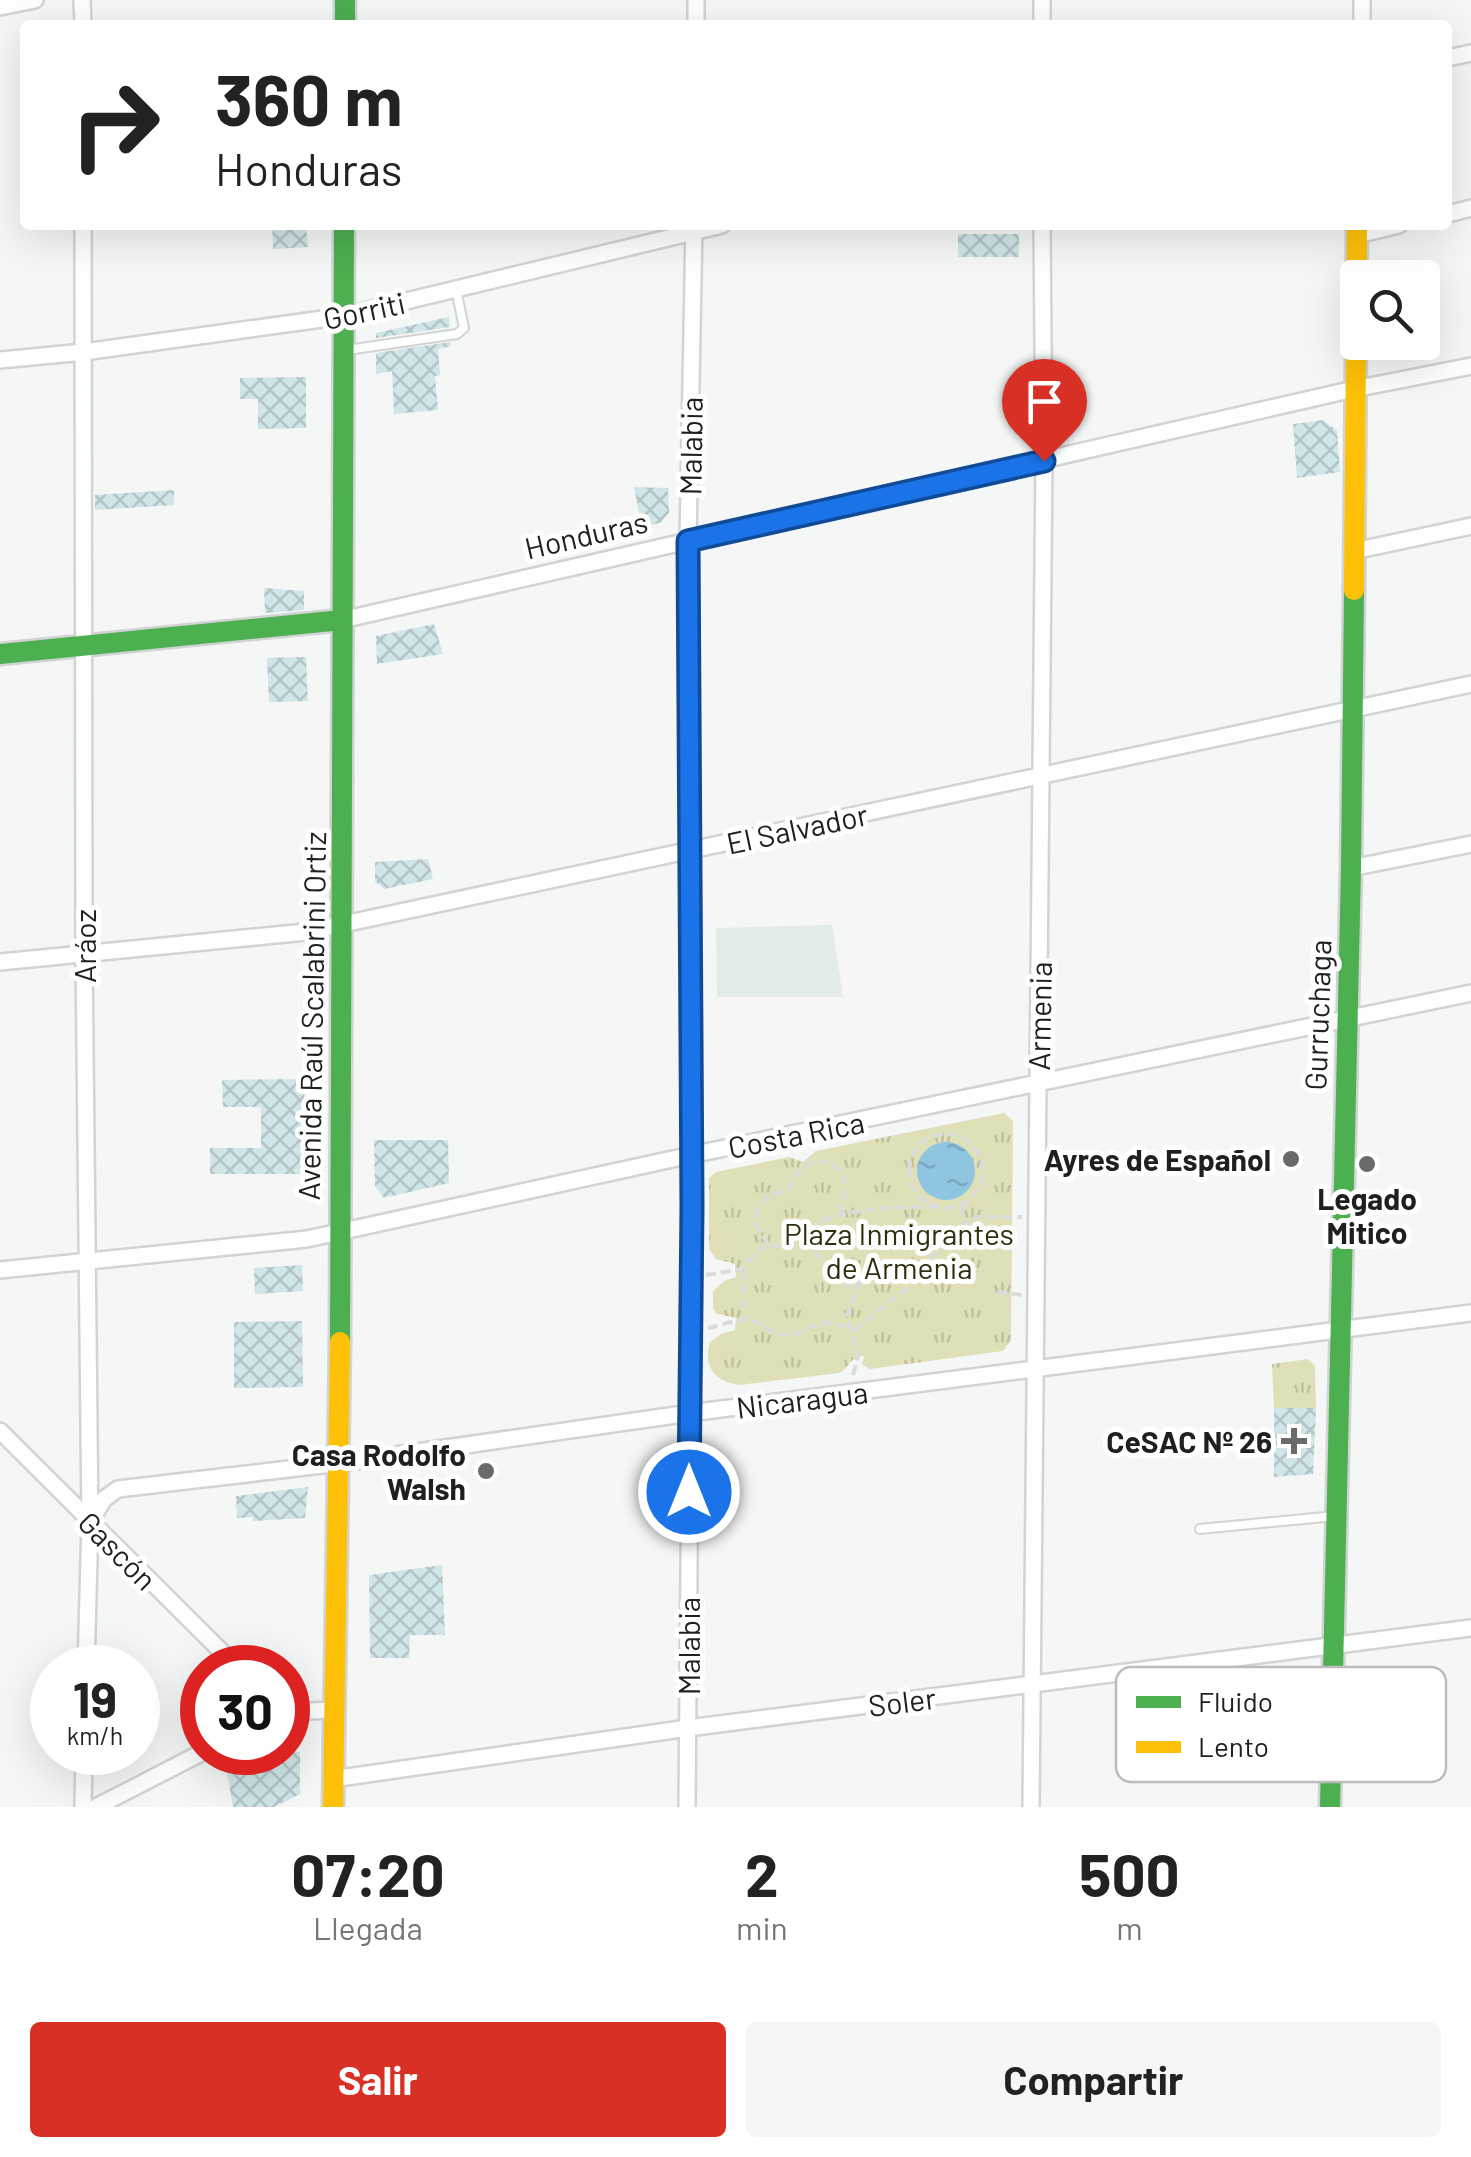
<!DOCTYPE html>
<html lang="es">
<meta charset="utf-8">
<style>
:root{--surface:#fff;--page:#f6f6f6;--text:#222;--muted:#767676;--accent:#d93025}
body{margin:0;font-family:Barlow,sans-serif;background:var(--page);color:var(--text);height:100vh;display:flex;flex-direction:column;font-size:38px;white-space:nowrap}
*{box-sizing:border-box;margin:0}
p{font-size:32px;color:var(--muted)}
.icon{flex:none;width:55px;height:55px;fill:none;stroke:currentColor;stroke-width:2;stroke-linecap:round;stroke-linejoin:round}
.map{position:relative;height:1807px;overflow:hidden}
.details{display:flex;flex-direction:column;background:var(--surface);flex:1}
.details>*{flex:none}
.guide{position:absolute;left:20px;top:20px;width:1432px;height:210px;border-radius:10px;box-shadow:0 10px 40px #0002;background:#fff;color:var(--text);overflow:hidden}
.fabs{position:absolute;left:1340px;top:260px;display:grid;gap:20px}
.fabs a{display:grid;place-items:center;width:100px;height:100px;border-radius:10px;background:var(--surface);box-shadow:0 10px 40px #0002;font-size:50px}
.speed{position:absolute;left:30px;top:1645px;display:flex;gap:20px;font-size:50px;font-weight:700;text-align:center}
.speed>*{display:grid;place-content:center;width:130px;height:130px;border-radius:50%;background:var(--surface);box-shadow:0 10px 40px #0002;line-height:1}
.speed small{font-size:25px;font-weight:400}
.speed .limit{border:15px solid #d22;background:#fff;color:#111}
.pin{position:absolute;display:grid;place-items:center;width:85px;height:85px;color:#fff;margin:-102px -42px;border-radius:50% 50% 50% 0;rotate:-45deg;box-shadow:0 0 10px #0007}
.pin .icon{rotate:45deg}
.me{position:absolute;width:110px;margin:-55px;rotate:0deg;stroke-linejoin:round;filter:drop-shadow(0 0 8px #0008)}
.turn{display:flex;align-items:center;gap:35px;height:210px;padding:0 30px;font-size:45px}
.turn .icon{width:130px;height:130px;stroke-width:2.5}
.turn b{display:block;font-size:70px;line-height:85px}
.eta{display:flex;justify-content:space-evenly;align-items:center;height:170px;text-align:center}
.eta b{font-size:60px;font-weight:700;line-height:70px}
.action{display:flex;gap:20px;margin-top:auto;padding:20px 30px}
.action a{flex:1;height:115px;border-radius:10px;background:var(--accent);color:#fff;font-size:40px;font-weight:700;line-height:115px;text-align:center}
.action a+a{background:var(--page);color:var(--text)}
.map>svg:first-child{display:block}
.built{fill:#e3ebe8}
.park{fill:url(#park-tufts)}
.water{fill:url(#water-ripples)}
.building{fill:url(#building-cross-hatch)}
.lines{fill:none;stroke-linecap:round;stroke-linejoin:round}
.lane-casing{stroke:#d2d4d3;stroke-width:12}
.street-casing{stroke:#d2d4d3;stroke-width:20}
.fast-casing{stroke:#d2d4d3;stroke-width:25}
.slow-casing{stroke:#d2d4d3;stroke-width:25}
.path{stroke:#dadcdc;stroke-width:4;stroke-dasharray:10 5;stroke-linecap:butt}
.lane{stroke:#fdfefe;stroke-width:8}
.street{stroke:#fdfefe;stroke-width:15}
.fast{stroke:#4caf50;stroke-width:20}
.slow{stroke:#ffc107;stroke-width:20}
.route-casing{stroke:#114b97;stroke-width:25}
.route{stroke:#1a73e8;stroke-width:18}
.poi-dot{fill:#696b6a;stroke:#fff;stroke-width:4}
.labels{text-anchor:middle;dominant-baseline:central;stroke-width:10;stroke-linejoin:round;paint-order:stroke}
.street-label{font-size:30px;fill:#1e1f1f;stroke:#fff}
.poi-label{font-size:30px;font-weight:bold;fill:#1e1f1f;stroke:#fff;text-anchor:end}
.park-label{font-size:30px;fill:#302e0d;stroke:#fff}
.key{fill:#fff;stroke:#bcbcbc;stroke-width:2.5}
.key-label{font-size:28px;fill:#1e1f1f}
</style>
<div class="map">
<svg width="1471" height="1807" viewBox="0 0 1471 1807">
<defs>
<pattern id="park-tufts" width="24" height="20" patternUnits="userSpaceOnUse" patternTransform="scale(2.5)"><rect width="24" height="20" fill="#e0e0b8"/><path d="M3 7l-1-3M5 7V3M7 7l1-3M15 17l-1-3M17 17v-4M19 17l1-3" fill="none" stroke="#c0c09e"/></pattern>
<pattern id="water-ripples" width="26" height="14" patternUnits="userSpaceOnUse" patternTransform="scale(2.5)"><rect width="26" height="14" fill="#90c5e2"/><path d="M2 4q2-2 4 0t4 0M15 11q2-2 4 0t4 0" fill="none" stroke="#7ca9c1"/></pattern>
<pattern id="building-cross-hatch" width="8" height="8" patternUnits="userSpaceOnUse" patternTransform="scale(2.5)"><rect width="8" height="8" fill="#d0e5e7"/><path d="M0 0l8 8M0 8l8-8" fill="none" stroke="#b2c4c6"/></pattern>
</defs>
<rect width="100%" height="100%" fill="#f4f7f6"/>
<!-- built -->
<path class="built" d="M832 925 843 997H717L716 928Z"/>
<!-- park -->
<path class="park" d="M1004 1113 1013 1121 1011 1340 1003 1351 870 1369 862 1364 864 1356C850 1357 850 1366 840 1373L739 1385C714 1381 703 1366 710 1342L721 1334 735 1330 736 1318 717 1314 713 1309V1291L724 1281 736 1277 735 1264 716 1259 709 1249V1178L716 1172 789 1157 803 1162 816 1151Z
M1308 1359 1315 1366 1316 1408H1274L1272 1364Z"/>
<!-- water -->
<path class="water" d="M917 1171a29 29 0 1 1 58 0a29 29 0 1 1-58 0Z"/>
<!-- building -->
<path class="building" d="M272 225H306L308 247 273 249Z
M958 234H1019V257H958Z
M449 317 450 327 376 338V333Z
M451 342V346L438 349 440 375 435 376 438 410 394 414 392 371 376 374V353Z
M306 377V428L258 429V399H240V378Z
M1323 420 1337 431 1340 472 1297 478 1293 424Z
M634 487 668 488 669 513 660 523 642 527Z
M174 490V505L95 510V495Z
M264 588 304 591V610L265 613Z
M434 624 443 654 377 664 376 636Z
M306 657 308 701 269 702 267 658Z
M428 859 433 879 384 889 375 881V862Z
M305 1079 302 1174H210V1148H261V1107H223L222 1080Z
M374 1140H448L449 1183 384 1198 375 1186Z
M302 1265 303 1291 255 1294 254 1268Z
M302 1321 303 1387 234 1388V1322Z
M1274 1408H1316L1313 1474 1274 1477Z
M308 1487 305 1518 253 1521V1517L237 1518 236 1496Z
M442 1565 445 1635H410L409 1658H370L369 1575Z
M263 1752H300V1794L274 1807H233L227 1773Z"/>
<g class="lines">
<!-- lane casing -->
<g class="lane-casing">
<path id="lane" d="M347 350 457 334 464 328 456 289
M1200 1529 1335 1516"/>
</g>
<!-- street casing -->
<g class="street-casing">
<path id="street" d="M82 0 83 25
M0 7 35 0
M696 25V0
M1042 25V0
M1362 25V0
M1448 58 1471 53
M1448 214 1471 208
M83 225 84 954 90 1522 86 1668
M1357 235 1399 225
M0 360 84 352 344 316 722 225
M1354 551 1471 526
M342 620 1354 389 1471 366
M1351 868 1471 844
M0 962 306 932 1471 684
M0 1270 307 1239 691 1155 1471 993
M0 1431 238 1668
M90 1522 104 1499 118 1489 340 1463 690 1413 1471 1313
M288 1712 333 1710
M333 1779 688 1728 1471 1628
M83 1807 84 1752
M96 1807 203 1752
M687 1807 692 1207 688 541 694 225
M1031 1807 1044 461 1042 225"/>
</g>
<!-- fast casing -->
<g class="fast-casing">
<path id="fast" d="M345 0V25
M0 654 342 620
M340 1342 344 225
M1330 1807 1351 868 1354 590"/>
</g>
<!-- slow casing -->
<g class="slow-casing">
<path id="slow" d="M1354 590 1357 225
M333 1807 340 1342"/>
</g>
<!-- path -->
<path class="path" d="M909 1171a37 37 0 1 1 74 0a37 37 0 1 1-74 0Z
M962 1205 965 1227
M965 1227C985 1227 995 1231 1010 1245
M804 1240 846 1285 881 1271 912 1284
M768 1244 756 1225C755 1202 768 1194 789 1189L798 1172 814 1161 831 1162 844 1176 845 1195 840 1204 844 1214
M743 1269 746 1319
M706 1275 743 1269C768 1229 773 1257 801 1240 808 1237 812 1229 818 1224 843 1207 903 1208 934 1206
M997 1292 1022 1295
M708 1328C720 1326 736 1319 748 1320 763 1321 770 1335 784 1335 815 1336 812 1310 853 1331
M853 1331 912 1284 938 1250 976 1217H1022
M853 1375 858 1356 847 1315 861 1279"/>
<!-- lane -->
<use href="#lane" class="lane"/>
<!-- street -->
<use href="#street" class="street"/>
<!-- fast -->
<use href="#fast" class="fast"/>
<!-- slow -->
<use href="#slow" class="slow"/>
</g>
<g class="lines">
<!-- route casing -->
<g class="route-casing">
<path id="route" d="M689 1492 692 1207 688 541 1044 461"/>
</g>
<!-- route -->
<use href="#route" class="route"/>
</g>
<!-- markers -->
<g class="poi-dot">
<circle cx="1291" cy="1159" r="10"/>
<circle cx="1367" cy="1164" r="10"/>
<path d="M1289 1426h10v10h10v10h-10v10h-10v-10h-10v-10h10z"/>
<circle cx="486" cy="1471" r="10"/>
</g>
<g class="labels">
<!-- street labels -->
<g class="street-label">
<text transform="translate(364 310) rotate(-12)">Gorriti</text>
<text transform="translate(690 446) rotate(-89)">Malabia</text>
<text transform="translate(586 534) rotate(-13)">Honduras</text>
<text transform="translate(797 828) rotate(-12)">El Salvador</text>
<text transform="translate(84 946) rotate(-90)">Aráoz</text>
<text transform="translate(1317 1015) rotate(-88)">Gurruchaga</text>
<text transform="translate(311 1016) rotate(-89)">Avenida Raúl Scalabrini Ortiz</text>
<text transform="translate(1039 1016) rotate(-89)">Armenia</text>
<text transform="translate(796 1134) rotate(-11)">Costa Rica</text>
<text transform="translate(802 1399) rotate(-7)">Nicaragua</text>
<text transform="translate(118 1550) rotate(45)">Gascón</text>
<text transform="translate(688 1646) rotate(-90)">Malabia</text>
<text transform="translate(902 1701) rotate(-7)">Soler</text>
</g>
<!-- poi labels -->
<g class="poi-label">
<text x="1271" y="1159">Ayres de Español</text>
<text x="1367" y="1198" text-anchor="middle">Legado<tspan x="1367" dy="34">Mitico</tspan></text>
<text x="1272" y="1441">CeSAC Nº 26</text>
<text x="466" y="1454">Casa Rodolfo<tspan x="466" dy="34">Walsh</tspan></text>
</g>
<!-- park labels -->
<g class="park-label">
<text x="899" y="1233">Plaza Inmigrantes<tspan x="899" dy="34">de Armenia</tspan></text>
</g>
</g>
<!-- legend -->
<rect x="1116" y="1667" width="330" height="115" rx="15" class="key"/>
<rect x="1136" y="1696" width="45" height="12" fill="#4caf50"/>
<rect x="1136" y="1741" width="45" height="12" fill="#ffc107"/>
<g class="key-label">
<text x="1198" y="1712">Fluido</text>
<text x="1198" y="1757">Lento</text>
</g>
</svg>
<div class="fabs">
<a><svg class="icon" aria-label="search" viewBox="0 0 24 24"><circle cx="10" cy="10" r="6"/><path d="M15 15l6 6"/></svg></a>
</div>
<div class="speed"><div>19<small>km/h</small></div><div class="limit">30</div></div>
<div class="pin" style="left:1044px;top:461px;background:#d93025"><svg class="icon" aria-label="arrive" viewBox="0 0 24 24"><path d="M6 21V4h12l-3 4 3 4H6"/></svg></div>
<svg class="me" style="left:689px;top:1492px" viewBox="-20 -20 40 40"><circle r="17" fill="#1a73e8" stroke="#fff" stroke-width="3"/><path d="M0-11L8 9 0 5-8 9z" fill="#fff"/></svg>
<div class="guide">
<div class="turn"><svg class="icon" aria-label="right" viewBox="0 0 24 24"><path d="M7 20v-9h11M14 6l5 5-5 5"/></svg><div><b>360 m</b>Honduras</div></div>
</div>
</div>
<section class="details">
<div class="eta">
<div><b>07:20</b><p>Llegada</p></div>
<div><b>2</b><p>min</p></div>
<div><b>500</b><p>m</p></div>
</div>
<div class="action"><a>Salir</a><a>Compartir</a></div>
</section>
